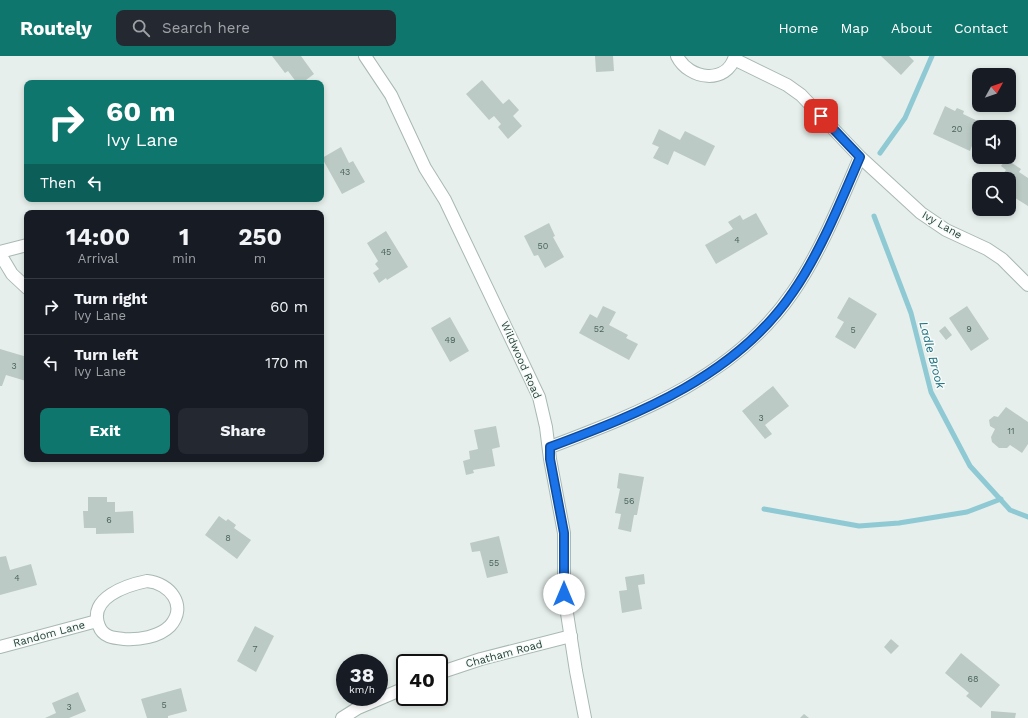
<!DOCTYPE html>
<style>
:root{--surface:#171b24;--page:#242831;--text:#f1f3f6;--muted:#9ea1a6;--line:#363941;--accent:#0f766e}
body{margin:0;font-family:"Work Sans",sans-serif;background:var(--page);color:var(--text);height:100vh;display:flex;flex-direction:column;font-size:15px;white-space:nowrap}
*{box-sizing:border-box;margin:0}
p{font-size:13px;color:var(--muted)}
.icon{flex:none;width:22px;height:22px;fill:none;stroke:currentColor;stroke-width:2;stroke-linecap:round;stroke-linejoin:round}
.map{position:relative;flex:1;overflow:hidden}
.side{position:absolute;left:24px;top:154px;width:300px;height:252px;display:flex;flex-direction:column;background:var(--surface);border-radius:8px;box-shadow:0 2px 6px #0003}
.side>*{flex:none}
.hud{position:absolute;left:24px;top:24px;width:300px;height:122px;border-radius:8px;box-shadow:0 2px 6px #0003;background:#0f766e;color:#fff;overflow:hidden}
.needle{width:26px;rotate:50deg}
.tools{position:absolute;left:972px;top:12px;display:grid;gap:8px}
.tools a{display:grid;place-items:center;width:44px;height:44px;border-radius:8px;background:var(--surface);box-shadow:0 2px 6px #0003;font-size:20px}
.speed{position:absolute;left:336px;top:598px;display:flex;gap:8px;font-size:20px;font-weight:700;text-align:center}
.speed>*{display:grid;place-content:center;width:52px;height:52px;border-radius:50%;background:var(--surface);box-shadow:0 2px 6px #0003;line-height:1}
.speed small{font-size:10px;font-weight:400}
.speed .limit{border:2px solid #111;border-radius:6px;background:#fff;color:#111}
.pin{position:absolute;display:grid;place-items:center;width:34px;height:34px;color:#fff;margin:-17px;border-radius:8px;box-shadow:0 2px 6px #0006}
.me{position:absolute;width:44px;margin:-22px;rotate:0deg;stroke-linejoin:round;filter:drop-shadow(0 0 3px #0008)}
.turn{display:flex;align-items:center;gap:14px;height:84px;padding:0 16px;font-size:18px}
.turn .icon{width:52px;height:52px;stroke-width:2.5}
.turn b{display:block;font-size:28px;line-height:34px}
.then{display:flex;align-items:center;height:38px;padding:0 16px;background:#0003;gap:8px;font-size:15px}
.eta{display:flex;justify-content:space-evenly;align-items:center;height:68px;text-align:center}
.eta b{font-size:24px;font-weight:700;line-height:28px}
.primary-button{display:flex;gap:8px;margin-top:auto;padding:8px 16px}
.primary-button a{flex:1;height:46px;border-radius:8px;background:var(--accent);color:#fff;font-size:16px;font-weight:700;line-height:46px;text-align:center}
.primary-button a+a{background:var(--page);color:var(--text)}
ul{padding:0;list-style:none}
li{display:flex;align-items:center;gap:12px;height:56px;padding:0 16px;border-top:1px solid var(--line)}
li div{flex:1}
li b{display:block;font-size:15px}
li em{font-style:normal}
header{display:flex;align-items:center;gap:24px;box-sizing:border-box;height:56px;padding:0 20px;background:var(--accent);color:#fff}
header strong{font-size:19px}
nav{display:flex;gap:22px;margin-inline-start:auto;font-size:14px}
.search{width:280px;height:36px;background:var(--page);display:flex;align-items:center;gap:10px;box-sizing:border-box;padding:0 14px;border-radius:8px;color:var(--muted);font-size:15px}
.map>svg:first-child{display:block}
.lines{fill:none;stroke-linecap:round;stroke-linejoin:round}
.stream{stroke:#8ec9d4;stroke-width:5}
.building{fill:#bbcac4}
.minor-casing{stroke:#a8b8b2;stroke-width:14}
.tertiary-casing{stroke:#a8b8b2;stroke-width:14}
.minor{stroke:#fff;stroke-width:12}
.tertiary{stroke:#fff;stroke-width:12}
.route-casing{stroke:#114b97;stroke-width:10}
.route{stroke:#1a73e8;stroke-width:7}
.labels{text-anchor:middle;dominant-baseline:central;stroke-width:3;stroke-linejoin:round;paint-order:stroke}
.number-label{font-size:9px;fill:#4a645c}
.street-label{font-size:11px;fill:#24423a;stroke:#f7fbf9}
.water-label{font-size:12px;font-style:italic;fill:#1c6f80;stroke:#f7fbf9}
</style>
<header>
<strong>Routely</strong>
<div class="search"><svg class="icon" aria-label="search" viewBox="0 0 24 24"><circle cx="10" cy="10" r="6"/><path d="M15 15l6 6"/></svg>Search here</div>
<nav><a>Home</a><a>Map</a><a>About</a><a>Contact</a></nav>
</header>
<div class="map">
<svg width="1028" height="662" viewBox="0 0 1028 662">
<rect width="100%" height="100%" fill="#e6efeb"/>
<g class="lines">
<!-- stream -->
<path class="stream" d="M880 97 905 62 932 0
M874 160 911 257 931 336 970 410 1010 454 1028 461
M764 453 859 470 899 467 967 456 1001 443"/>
</g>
<!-- building -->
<path class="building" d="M272 0H301L314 18 302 27H297L288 15 285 17Z
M595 0H613L614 15 596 16Z
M881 0H909L914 5 901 19Z
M482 24 503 48 509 43 519 54 513 60 522 70 508 83 498 71 501 68 494 60 489 64 466 38Z
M945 50 955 55 957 52 964 55 963 58 982 67 979 71 970 95 933 78Z
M659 73 680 84 685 75 715 90 705 110 674 95 668 109 653 102 659 91 652 88Z
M341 91 349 107 353 105 365 126 342 138 322 102Z
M1006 103 1021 113 1019 116 1028 122V150L1009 138V123H1000L1006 114 1001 110Z
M756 157 768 178 716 208 705 189 733 173 728 166 740 159 743 164Z
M549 167 555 180 553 181 564 201 545 212 538 199 534 200 524 180Z
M386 175 408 211 387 224 386 222 379 227 373 217 379 213 375 208 378 205 367 187Z
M849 241 877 258 855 293 835 281 844 266 837 262Z
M603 250 616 256 609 269 628 279 626 282 638 288 629 304 579 277 590 258 597 262Z
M967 250 989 283 971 295 949 262Z
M450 261 469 295 450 306 431 272Z
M945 270 952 279 946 284 939 275Z
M0 293 27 301 26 325 6 319 2 330H0Z
M773 330 789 350 765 369 772 378 765 383 742 355Z
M1006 351 1028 366V388L1022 397 1010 389 1007 392H999L992 386 991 381 995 373 990 370 989 364 994 360 998 361Z
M496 370 500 391 492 393 495 410 473 414 474 417 466 419 463 405 470 403 469 395 478 393 474 374Z
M619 417 644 421 637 459H634L631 476 618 473 621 458 615 457 620 433 617 432Z
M88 441H107V446H115V456L133 455 134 477 96 478V472H84L83 455H88Z
M219 460 226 465 228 463 236 469 234 472 251 484 237 503 205 479Z
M499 480 508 517 487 522 480 495 472 496 470 487Z
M6 500 10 514 31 508 37 529 0 539V501Z
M644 518 645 528 638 529 642 553 622 557 619 535 627 534 625 521Z
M255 570 274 580 256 616 237 605Z
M891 583 899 590 891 598 884 591Z
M961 597 1000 629 981 652 966 640 969 637 945 617Z
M181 632 187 655 168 660V662H147L141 643Z
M78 636 86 655 69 662H45L56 657 52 647Z
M991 655 1016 657 1015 662H991Z
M804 658 809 662H800Z"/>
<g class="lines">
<!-- minor casing -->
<g class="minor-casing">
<path id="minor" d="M677 0C689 24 727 29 735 0
M734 3 787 29 801 39 860 101 921 157 946 174 987 193 1002 203 1028 229
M0 196 27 189
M0 198 12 218 27 232
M550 391C642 356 735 321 793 236 820 197 841 145 860 101
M147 525C170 527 188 550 170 570 159 581 139 584 124 583 113 582 103 581 99 570 87 542 127 529 147 525Z
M0 591 97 565
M439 617 481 603 571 580
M342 662 358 652 405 632"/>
</g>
<!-- tertiary casing -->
<g class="tertiary-casing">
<path id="tertiary" d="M365 0 391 39 425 112 445 144 539 341 546 371 550 403 564 477V538L576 615 585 662"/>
</g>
<!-- minor -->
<use href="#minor" class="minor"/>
<!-- tertiary -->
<use href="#tertiary" class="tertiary"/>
</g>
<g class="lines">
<!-- route casing -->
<g class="route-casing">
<path id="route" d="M564 538V477L550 403V391C641 357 736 320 793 236 820 197 841 145 860 101L821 60"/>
</g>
<!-- route -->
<use href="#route" class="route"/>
</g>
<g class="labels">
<!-- number labels -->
<g class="number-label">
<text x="957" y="73">20</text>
<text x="345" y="116">43</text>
<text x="737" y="184">4</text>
<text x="543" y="190">50</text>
<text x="386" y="196">45</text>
<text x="599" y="273">52</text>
<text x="969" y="273">9</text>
<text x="853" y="274">5</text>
<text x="450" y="284">49</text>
<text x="14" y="310">3</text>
<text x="761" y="362">3</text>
<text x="1011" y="375">11</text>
<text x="629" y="445">56</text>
<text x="109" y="464">6</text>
<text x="228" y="482">8</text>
<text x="494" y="507">55</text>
<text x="17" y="522">4</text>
<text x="255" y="593">7</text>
<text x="973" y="623">68</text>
<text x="164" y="649">5</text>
<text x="69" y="651">3</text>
</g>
<!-- street labels -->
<g class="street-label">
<text transform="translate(942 169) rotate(30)">Ivy Lane</text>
<text transform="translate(521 304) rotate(66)">Wildwood Road</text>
<text transform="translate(49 578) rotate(-15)">Random Lane</text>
<text transform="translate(504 598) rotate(-15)">Chatham Road</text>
</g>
<!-- water labels -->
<g class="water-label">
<text transform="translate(932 299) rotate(75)">Ladle Brook</text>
</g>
</g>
</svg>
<div class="tools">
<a><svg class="needle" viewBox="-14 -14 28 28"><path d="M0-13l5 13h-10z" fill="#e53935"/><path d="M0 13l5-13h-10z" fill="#9ea1a6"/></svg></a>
<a><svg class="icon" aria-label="sound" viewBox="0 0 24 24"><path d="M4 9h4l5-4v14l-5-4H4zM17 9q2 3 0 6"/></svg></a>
<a><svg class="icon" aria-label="search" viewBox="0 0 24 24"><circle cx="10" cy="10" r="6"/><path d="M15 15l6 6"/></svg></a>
</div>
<div class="speed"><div>38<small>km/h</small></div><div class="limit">40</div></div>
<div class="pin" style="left:821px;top:60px;background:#d93025"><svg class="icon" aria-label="arrive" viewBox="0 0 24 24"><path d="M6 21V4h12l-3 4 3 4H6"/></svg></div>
<svg class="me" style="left:564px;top:538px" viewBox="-20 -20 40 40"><circle r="19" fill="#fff"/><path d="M0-13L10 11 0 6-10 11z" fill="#1a73e8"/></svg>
<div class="hud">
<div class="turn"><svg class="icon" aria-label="right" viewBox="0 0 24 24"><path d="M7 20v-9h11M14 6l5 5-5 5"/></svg><div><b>60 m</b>Ivy Lane</div></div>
<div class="then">Then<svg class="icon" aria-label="left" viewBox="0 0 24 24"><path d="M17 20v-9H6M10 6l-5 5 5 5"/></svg></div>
</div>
<section class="side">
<div class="eta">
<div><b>14:00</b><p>Arrival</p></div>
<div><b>1</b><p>min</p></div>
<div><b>250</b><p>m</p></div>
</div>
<ul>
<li><svg class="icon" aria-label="right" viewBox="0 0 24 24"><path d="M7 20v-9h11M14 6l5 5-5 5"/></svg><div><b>Turn right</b><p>Ivy Lane</p></div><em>60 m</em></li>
<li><svg class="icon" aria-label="left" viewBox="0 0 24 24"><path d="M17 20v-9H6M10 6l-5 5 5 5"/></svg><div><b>Turn left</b><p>Ivy Lane</p></div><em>170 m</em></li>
</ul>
<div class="primary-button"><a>Exit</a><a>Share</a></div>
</section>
</div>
